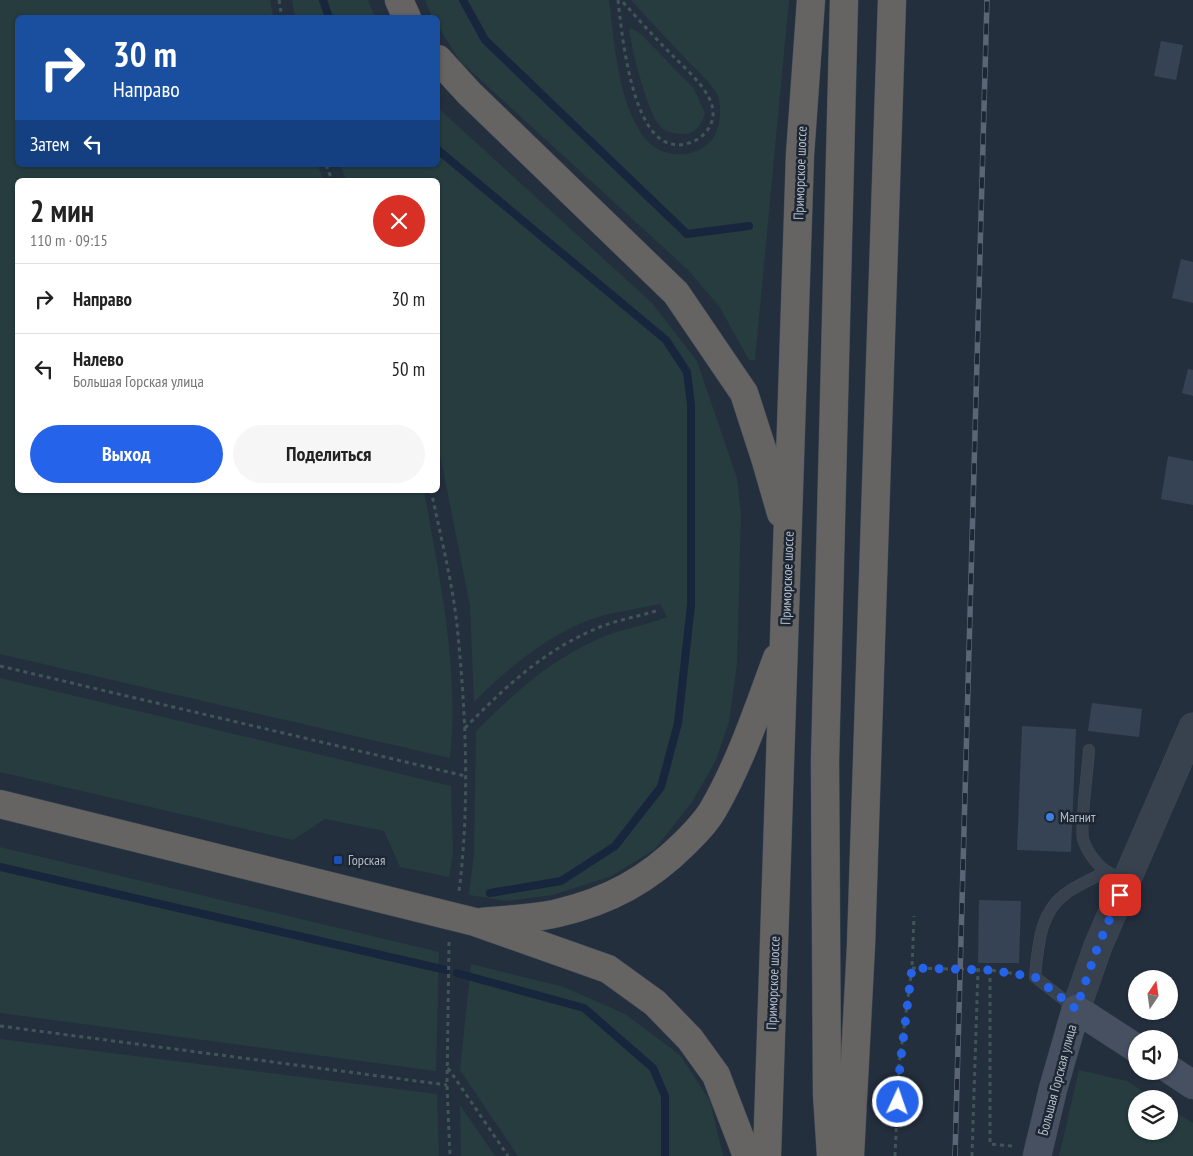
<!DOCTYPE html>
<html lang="ru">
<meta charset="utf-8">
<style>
:root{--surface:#fff;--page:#f6f6f6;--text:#222;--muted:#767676;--line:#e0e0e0;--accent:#2563eb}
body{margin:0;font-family:"PT Sans Narrow",sans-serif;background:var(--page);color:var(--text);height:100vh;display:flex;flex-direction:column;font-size:19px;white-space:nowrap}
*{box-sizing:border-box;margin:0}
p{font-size:16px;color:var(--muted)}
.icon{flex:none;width:28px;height:28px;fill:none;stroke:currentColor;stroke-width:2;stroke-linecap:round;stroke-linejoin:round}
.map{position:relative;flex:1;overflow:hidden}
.sheet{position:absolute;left:15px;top:178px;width:425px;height:315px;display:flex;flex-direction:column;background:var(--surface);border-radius:8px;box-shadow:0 1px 4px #0004}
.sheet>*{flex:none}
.banner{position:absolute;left:15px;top:15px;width:425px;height:152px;border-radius:8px;box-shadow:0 1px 4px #0004;background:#1a4fa0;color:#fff;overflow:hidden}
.needle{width:32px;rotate:13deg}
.tools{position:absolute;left:1128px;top:970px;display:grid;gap:10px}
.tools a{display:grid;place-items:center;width:50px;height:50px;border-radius:50%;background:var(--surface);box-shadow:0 1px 4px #0004;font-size:25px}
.pin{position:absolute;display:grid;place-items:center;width:42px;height:42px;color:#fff;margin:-21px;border-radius:10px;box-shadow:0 2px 8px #0006}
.me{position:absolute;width:55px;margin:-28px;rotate:3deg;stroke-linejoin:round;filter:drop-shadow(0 0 4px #0008)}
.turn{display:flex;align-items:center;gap:18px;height:105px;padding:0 15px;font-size:22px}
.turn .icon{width:65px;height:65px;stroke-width:2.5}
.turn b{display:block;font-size:35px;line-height:42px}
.then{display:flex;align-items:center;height:48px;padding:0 15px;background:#0003;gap:10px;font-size:19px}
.round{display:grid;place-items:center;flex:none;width:52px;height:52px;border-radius:26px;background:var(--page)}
.overview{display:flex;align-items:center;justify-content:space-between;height:85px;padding:0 15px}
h1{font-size:30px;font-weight:800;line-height:38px}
.cta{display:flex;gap:10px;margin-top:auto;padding:10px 15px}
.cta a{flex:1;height:58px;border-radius:30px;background:var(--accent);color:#fff;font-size:20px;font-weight:800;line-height:58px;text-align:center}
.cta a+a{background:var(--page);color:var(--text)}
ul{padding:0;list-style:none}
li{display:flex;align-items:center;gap:15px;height:70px;padding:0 15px;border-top:1px solid var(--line)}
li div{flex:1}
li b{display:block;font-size:19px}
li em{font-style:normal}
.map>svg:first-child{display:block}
.green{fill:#263c3f}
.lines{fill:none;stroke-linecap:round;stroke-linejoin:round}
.stream{stroke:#17263c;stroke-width:8}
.building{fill:#364354}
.service-casing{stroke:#414a57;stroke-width:12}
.tertiary-casing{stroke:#414a57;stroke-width:29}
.secondary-casing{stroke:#414a57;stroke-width:29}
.trunk-casing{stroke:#434c59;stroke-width:29}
.path{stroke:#3f5557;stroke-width:3;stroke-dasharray:4 4;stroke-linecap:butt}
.service{stroke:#38414e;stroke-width:11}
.tertiary{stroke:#38414e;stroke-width:28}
.secondary{stroke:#465061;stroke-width:28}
.trunk{stroke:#656462;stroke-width:28}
.rail-casing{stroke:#5a6575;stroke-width:5.5}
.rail{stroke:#1d2633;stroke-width:4;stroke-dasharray:11;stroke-linecap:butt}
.route{stroke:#2563eb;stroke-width:9;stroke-dasharray:0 16.2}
.shop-dot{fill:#3f7fe0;stroke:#1d2633;stroke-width:2}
.transit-dot{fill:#1a4fb4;stroke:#1d2633;stroke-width:2}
.labels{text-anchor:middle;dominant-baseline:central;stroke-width:5;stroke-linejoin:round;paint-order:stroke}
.street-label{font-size:14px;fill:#b4bcc9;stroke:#1d2633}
.poi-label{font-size:14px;fill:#b4bcc9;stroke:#1d2633;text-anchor:start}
</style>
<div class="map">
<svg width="1193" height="1156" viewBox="0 0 1193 1156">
<rect width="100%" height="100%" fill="#242f3e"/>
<!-- green -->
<path class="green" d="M0 0H270L273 17 18 18V165H318L323 180H18V490H424C439 575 460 671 450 758L0 654Z
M292 0H368L375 17H295Z
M425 0H609C615 44 617 98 643 136 664 166 719 159 720 115 720 110 720 101 718 96 711 82 696 70 686 59 667 39 649 20 631 0H789L755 360H749L719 306 687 269 460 61 438 26V18L432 17Z
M631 28 641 34 694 89 705 113C702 123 697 133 685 134 677 134 669 133 663 129 648 118 632 49 629 30Z
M438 108 652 303 697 361 737 478 741 514 737 664 729 722 716 760 692 802 655 849 612 876 553 895 507 901 469 895 474 854 476 731C512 695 550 660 598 639 620 629 645 626 667 617L660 604C637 609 611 612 589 620 545 637 507 669 474 702L470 606 438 444V180H346L341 165H438Z
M0 678 451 786 453 853 449 877 400 867 384 831 325 819 293 840 0 772Z
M0 847 439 952 436 1071 0 1013Z
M471 964 564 987 625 1014 680 1055 710 1101 723 1156H518L460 1070Z
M0 1039 437 1094 439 1156H0Z
M1079 1070 1127 1081 1155 1099H1136V1131H1169V1108L1193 1123V1156H1059Z
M460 1105 495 1156H461Z"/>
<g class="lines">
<!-- stream -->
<path class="stream" d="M323 0 329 18
M463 0 485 40 687 234 749 226
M438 150 666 340 687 372 691 405V605L678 723 661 787 615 846 561 881 490 893
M0 867 446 970
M457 973 584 1008 653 1068 665 1096V1156"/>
</g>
<!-- building -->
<path class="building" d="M1161 41 1183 45 1176 80 1154 76Z
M1181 259 1193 262V303L1172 298Z
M1188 369 1193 370V396L1182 393Z
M1168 456 1193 461V505L1161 499Z
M1092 703 1142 709 1139 737 1088 731Z
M1022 726 1076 729 1071 852 1017 850Z
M979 900 1021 901 1019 963H978Z"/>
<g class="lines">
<!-- service casing -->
<g class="service-casing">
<path id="service" d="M1089 750C1088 767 1080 826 1083 839 1087 852 1099 869 1112 874
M1076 1009 1035 977C1038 947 1039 911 1068 892 1080 884 1093 878 1106 872"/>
</g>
<!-- tertiary casing -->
<g class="tertiary-casing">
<path id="tertiary" d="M1076 1009 1098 946 1193 727"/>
</g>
<!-- secondary casing -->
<g class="secondary-casing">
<path id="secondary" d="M1169 1069 1193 1085
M1037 1156 1053 1089 1076 1009 1136 1048"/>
</g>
<!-- trunk casing -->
<g class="trunk-casing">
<path id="trunk" d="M399 0 407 18
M438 59 469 93 676 293 744 393 766 461 781 513
M0 804 475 922 608 969 655 1003 690 1039 716 1075 747 1156
M482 922C507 919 534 919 558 913 609 901 648 880 685 843 696 832 707 821 714 808 741 761 758 709 777 658
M767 1156 800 155 811 0
M831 1156 827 1094 825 761 844 0
M850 1156 861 945 892 0"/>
</g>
<!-- path -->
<path class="path" d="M279 0 282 18
M618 0C622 36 630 112 658 137 681 158 725 133 710 100 702 83 686 69 673 56 655 38 638 19 621 0
M326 165 332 180
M431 490C440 534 452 580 457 625 466 713 470 804 459 891
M0 666 465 776
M465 728C503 689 542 652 593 630 612 621 636 617 656 611
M449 942 447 1085 450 1156
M912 968 990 970 1017 974
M990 970V1144L1012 1146
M0 1026 447 1085
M448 1068 508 1156
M895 1156 899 1065 912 968 914 916
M972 1156 978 969"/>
<!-- service -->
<use href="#service" class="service"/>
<!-- tertiary -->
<use href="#tertiary" class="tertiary"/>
<!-- secondary -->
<use href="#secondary" class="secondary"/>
<!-- trunk -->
<use href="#trunk" class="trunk"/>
<!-- rail casing -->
<g class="rail-casing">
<path id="rail" d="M955 1156 987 0"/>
</g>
<!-- rail -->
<use href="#rail" class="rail"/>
</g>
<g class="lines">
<!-- route -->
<path class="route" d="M898 1102 900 1065 912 968 990 970 1035 977 1076 1009 1098 946 1120 895"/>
</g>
<!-- markers -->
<circle class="shop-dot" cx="1050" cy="817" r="5"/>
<rect class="transit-dot" x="333" y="855" width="10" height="10" rx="2.5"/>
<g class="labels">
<!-- street labels -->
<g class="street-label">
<text transform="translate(800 173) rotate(-88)">Приморское шоссе</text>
<text transform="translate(787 578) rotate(-88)">Приморское шоссе</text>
<text transform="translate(773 983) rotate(-88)">Приморское шоссе</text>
<text transform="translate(1057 1080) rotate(-75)">Большая Горская улица</text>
</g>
<!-- poi labels -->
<g class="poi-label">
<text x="1060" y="817">Магнит</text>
<text x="348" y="860">Горская</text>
</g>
</g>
</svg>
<div class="tools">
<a><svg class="needle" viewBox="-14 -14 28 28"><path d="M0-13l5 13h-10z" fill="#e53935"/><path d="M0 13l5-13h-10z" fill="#767676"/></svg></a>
<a><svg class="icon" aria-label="sound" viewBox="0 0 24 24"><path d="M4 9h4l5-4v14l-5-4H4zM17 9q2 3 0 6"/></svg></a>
<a><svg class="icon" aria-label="layers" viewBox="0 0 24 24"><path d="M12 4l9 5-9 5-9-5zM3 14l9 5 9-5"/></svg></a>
</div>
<div class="pin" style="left:1120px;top:895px;background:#d93025"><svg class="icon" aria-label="arrive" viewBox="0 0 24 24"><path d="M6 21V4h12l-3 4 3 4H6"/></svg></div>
<svg class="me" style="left:898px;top:1102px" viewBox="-20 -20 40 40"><circle r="17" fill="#2563eb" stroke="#fff" stroke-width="3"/><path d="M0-11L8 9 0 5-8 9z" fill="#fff"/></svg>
<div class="banner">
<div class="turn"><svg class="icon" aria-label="right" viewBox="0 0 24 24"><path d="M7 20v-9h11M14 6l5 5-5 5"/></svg><div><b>30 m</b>Направо</div></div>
<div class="then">Затем<svg class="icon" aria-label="left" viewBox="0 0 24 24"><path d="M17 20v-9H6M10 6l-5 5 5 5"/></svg></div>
</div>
<section class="sheet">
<div class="overview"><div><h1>2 мин</h1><p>110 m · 09:15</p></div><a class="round" style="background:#d93025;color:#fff"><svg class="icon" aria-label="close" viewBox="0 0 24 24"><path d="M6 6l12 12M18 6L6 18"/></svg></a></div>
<ul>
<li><svg class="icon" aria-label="right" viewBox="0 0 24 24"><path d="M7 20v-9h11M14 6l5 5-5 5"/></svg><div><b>Направо</b></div><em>30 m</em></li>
<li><svg class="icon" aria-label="left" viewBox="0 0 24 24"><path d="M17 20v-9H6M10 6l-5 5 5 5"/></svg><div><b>Налево</b><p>Большая Горская улица</p></div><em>50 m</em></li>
</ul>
<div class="cta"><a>Выход</a><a>Поделиться</a></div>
</section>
</div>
